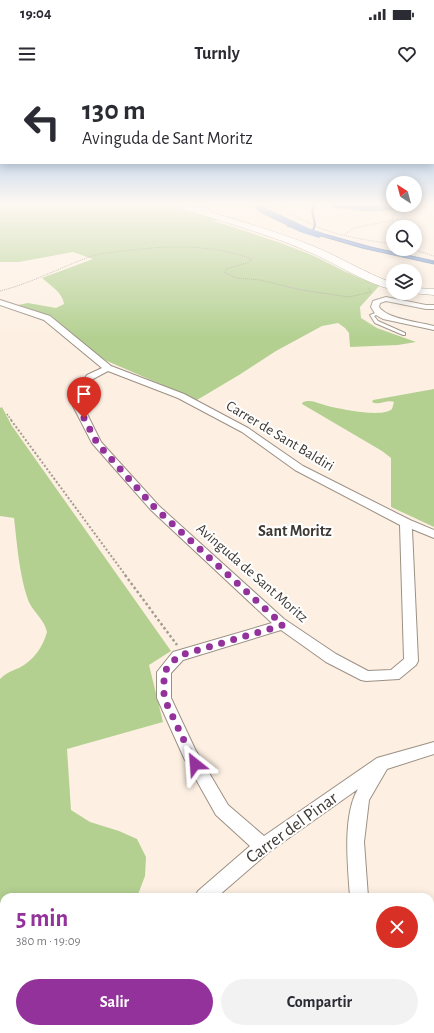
<!DOCTYPE html>
<html lang="es">
<meta charset="utf-8">
<style>
:root{--surface:#fff;--page:#f2f2f3;--text:#2b2b33;--muted:#7c7c81;--accent:#93329a}
body{margin:0;font-family:"Alegreya Sans",sans-serif;background:var(--page);color:var(--text);height:100vh;display:flex;flex-direction:column;font-size:15px;white-space:nowrap}
*{box-sizing:border-box;margin:0}
p{font-size:13px;color:var(--muted)}
.icon{flex:none;width:22px;height:22px;fill:none;stroke:currentColor;stroke-width:2;stroke-linecap:round;stroke-linejoin:round}
.map{position:relative;flex:1;overflow:hidden}
.side{position:absolute;left:0px;top:813px;width:434px;height:140px;display:flex;flex-direction:column;background:var(--surface);border-radius:12px 12px 0 0;box-shadow:0 2px 10px #0003}
.side>*{flex:none}
.top-card{position:absolute;left:0px;top:0px;width:434px;height:84px;box-shadow:0 2px 10px #0003;background:#fff;color:var(--text);overflow:hidden}
.needle{width:26px;rotate:324deg}
.buttons{position:absolute;left:386px;top:96px;display:grid;gap:8px}
.buttons a{display:grid;place-items:center;width:36px;height:36px;border-radius:50%;background:var(--surface);box-shadow:0 2px 10px #0003;font-size:20px}
.pin{position:absolute;display:grid;place-items:center;width:34px;height:34px;color:#fff;margin:-41px -17px;border-radius:50% 50% 50% 0;rotate:-45deg;box-shadow:0 0 4px #0007}
.pin .icon{rotate:45deg}
.me{position:absolute;width:44px;margin:-22px;rotate:332deg;stroke-linejoin:round;filter:drop-shadow(0 0 3px #0008)}
.turn{display:flex;align-items:center;gap:14px;height:84px;padding:0 16px;font-size:18px}
.turn .icon{width:52px;height:52px;stroke-width:2.5}
.turn b{display:block;font-size:28px;line-height:34px}
.round{display:grid;place-items:center;flex:none;width:42px;height:42px;border-radius:21px;background:var(--page)}
.summary{display:flex;align-items:center;justify-content:space-between;height:68px;padding:0 16px}
h1{font-size:24px;font-weight:700;line-height:30px;color:var(--accent)}
.action{display:flex;gap:8px;margin-top:auto;padding:8px 16px}
.action a{flex:1;height:46px;border-radius:24px;background:var(--accent);color:#fff;font-size:16px;font-weight:700;line-height:46px;text-align:center}
.action a+a{background:var(--page);color:var(--text)}
.status{display:flex;justify-content:space-between;align-items:center;height:28px;padding:0 20px;background:var(--surface);direction:ltr}
.status svg{height:11px;fill:currentColor}
header{display:flex;justify-content:space-between;align-items:center;height:52px;padding:0 16px;background:var(--surface);font-size:18px;font-weight:700}
.map>svg:first-child{display:block}
.green{fill:#b3d091}
.water{fill:#6794da;stroke:#5b79a8}
.lines{fill:none;stroke-linecap:round;stroke-linejoin:round}
.stream{stroke:#5b79a8;stroke-width:2}
.river{fill:#6794da;fill-rule:evenodd}
.lane-casing{stroke:#9c9084;stroke-width:2}
.street-casing{stroke:#9c9084;stroke-width:2}
.secondary-casing{stroke:#9c9084;stroke-width:1}
.path-far3{stroke:#a49b91;stroke-width:1;stroke-dasharray:1 1;stroke-linecap:butt}
.path-far2{stroke:#a49b91;stroke-width:1.5;stroke-dasharray:1.5 1.5;stroke-linecap:butt}
.path-far1{stroke:#a49b91;stroke-width:2;stroke-dasharray:2 2;stroke-linecap:butt}
.path{stroke:#a49b91;stroke-width:2.5;stroke-dasharray:2.5 2.5;stroke-linecap:butt}
.lane{fill:#fff;fill-rule:evenodd}
.street{fill:#fff;fill-rule:evenodd}
.secondary{fill:#fff;fill-rule:evenodd}
.route{stroke:#93329a;stroke-width:7;stroke-dasharray:0 12.6}
.labels{text-anchor:middle;dominant-baseline:central;stroke-width:4;stroke-linejoin:round;paint-order:stroke}
.street-label{font-size:15px;fill:#3e3934;stroke:#fff}
.neighbourhood-label{font-size:16px;font-weight:bold;fill:#3e3934;stroke:#fff}
.near-street-label{font-size:18px;fill:#3e3934;stroke:#fff}
</style>
<div class="status"><b>19:04</b><svg viewBox="0 0 49 12"><path d="M0 12V9h3v3zM5 12V6h3v6zM10 12V3h3v9zM15 12V0h3v12zM26 1h20v11H26zM47 4h2v5h-2z"/></svg></div>
<header><svg class="icon" aria-label="menu" viewBox="0 0 24 24"><path d="M4 6h16M4 12h16M4 18h16"/></svg>Turnly<svg class="icon" aria-label="heart" viewBox="0 0 24 24"><path d="M12 20l-8-8c-3-5 5-10 8-4 3-6 11-1 8 4z"/></svg></header>
<div class="map">
<svg width="434" height="953" viewBox="0 0 434 953">
<rect width="100%" height="100%" fill="#fdf0e3"/>
<!-- green -->
<path class="green" d="M0 125H163L218 139 214 141C245 151 276 161 307 173 332 184 352 197 380 205L360 227 361 238 377 248 416 262 398 265 350 267 349 253 345 248 338 243 322 246 276 271 239 295 197 320 107 281 90 270 50 236 18 225 28 223 56 228 64 224C63 213 50 205 42 198L93 179 73 172 19 182H0Z
M434 309V447L391 427V378L382 371 302 324 303 322C312 319 319 324 328 326 341 329 382 338 392 329L394 322C387 319 379 326 372 322L373 320Z
M2 327 12 346 171 571 149 585 163 642 67 669 71 730 90 742 119 751 137 759 146 777 145 796 137 817H4V949H136L135 953H0V599C6 593 11 591 19 588 33 581 43 567 47 552 44 538 31 531 27 517 19 492 17 464 14 438L0 436V328Z"/>
<!-- water -->
<path class="water" d="M333 125H418C386 132 366 132 334 127Z
M300 145 310 150 371 167 434 181V184L362 168 287 146Z"/>
<g class="lines">
<!-- stream -->
<path class="stream" d="M312 153 315 145 312 130 315 125"/>
<!-- river -->
<path class="river" d="M254 125H264L266 128 308 148 323 153 324 155 319 158 300 152 259 132Z"/>
<!-- lane casing -->
<g class="lane-casing">
<path id="lane" d="M378 232 381 233 374 236 378 241 405 253V255H403L375 243 370 235Z"/>
</g>
<!-- street casing -->
<g class="street-casing">
<path id="street" d="M196 125H203L214 134 209 135Z
M386 217 426 225H434V229H426L386 221 380 223 379 227C387 239 419 242 434 246V250L383 239 376 235 371 227 373 221Z
M0 220 50 236 111 286 184 314 248 348 303 386 410 440 434 450V458L412 449 418 581 416 585 399 599 366 601 361 600 326 582 281 550 183 580 171 593V618L195 669 228 725 264 756 377 678 434 662V674L387 689 369 720 364 762 368 817H350C348 787 342 736 358 709L269 772 217 817H195L198 811 250 766 216 735 184 678 157 618V592L173 572 272 543 151 430 92 363 73 326 76 310 87 295 102 288 44 240 0 225ZM108 291 178 318 242 352 295 390 400 445 404 579 391 590 368 591 336 574 284 539 159 426 101 362 83 326 86 310 93 299Z
M138 949H158L157 953H137Z
M309 949H331L329 953H308Z"/>
</g>
<!-- secondary casing -->
<g class="secondary-casing">
<path id="secondary" d="M176 125H188C230 138 272 150 313 166 340 177 365 193 393 203V210C362 202 336 183 307 171 265 153 220 141 177 127Z
M415 208 434 209V215L411 213H415Z"/>
</g>
<!-- path-far3 -->
<path class="path-far3" d="M289 125 287 129C315 153 358 159 393 164
M345 154 354 148 394 140 391 135
M412 169 434 176
M0 211C32 203 61 187 92 176 102 173 114 172 125 171 167 165 212 164 252 179L247 183 226 189 225 193 237 198 260 200 301 210 349 217 371 212 368 207"/>
<!-- path-far2 -->
<path class="path-far2" d="M7 334 12 341"/>
<!-- path-far1 -->
<path class="path-far1" d="M11 340 126 496"/>
<!-- path -->
<path class="path" d="M125 495 177 565"/>
<!-- lane -->
<use href="#lane" class="lane"/>
<!-- street -->
<use href="#street" class="street"/>
<!-- secondary -->
<use href="#secondary" class="secondary"/>
</g>
<!-- sky -->
<linearGradient id="sky" x2="0" y2="1"><stop stop-color="#74a7e2"/><stop offset="0.48" stop-color="#fef8f2"/><stop offset="1" stop-color="#fef8f2" stop-opacity="0"/></linearGradient>
<rect width="434" height="258" fill="url(#sky)"/>
<g class="lines">
<!-- route -->
<path class="route" d="M84 338 97 363 155 428 283 545 178 576 164 592V618L195 684"/>
</g>
<g class="labels">
<!-- street labels -->
<g class="street-label">
<text transform="translate(280 356) rotate(31)">Carrer de Sant Baldiri</text>
<text transform="translate(252 493) rotate(41)">Avinguda de Sant Moritz</text>
</g>
<!-- neighbourhood labels -->
<g class="neighbourhood-label">
<text x="295" y="451">Sant Moritz</text>
</g>
<!-- near-street labels -->
<g class="near-street-label">
<text transform="translate(292 748) rotate(-36)">Carrer del Pinar</text>
</g>
</g>
</svg>
<div class="buttons">
<a><svg class="needle" viewBox="-14 -14 28 28"><path d="M0-13l5 13h-10z" fill="#e53935"/><path d="M0 13l5-13h-10z" fill="#7c7c81"/></svg></a>
<a><svg class="icon" aria-label="search" viewBox="0 0 24 24"><circle cx="10" cy="10" r="6"/><path d="M15 15l6 6"/></svg></a>
<a><svg class="icon" aria-label="layers" viewBox="0 0 24 24"><path d="M12 4l9 5-9 5-9-5zM3 14l9 5 9-5"/></svg></a>
</div>
<div class="pin" style="left:84px;top:338px;background:#d93025"><svg class="icon" aria-label="arrive" viewBox="0 0 24 24"><path d="M6 21V4h12l-3 4 3 4H6"/></svg></div>
<svg class="me" style="left:195px;top:684px" viewBox="-20 -20 40 40"><path d="M0-17L14 15 0 8-14 15z" fill="#93329a" stroke="#fff" stroke-width="4"/></svg>
<div class="top-card">
<div class="turn"><svg class="icon" aria-label="left" viewBox="0 0 24 24"><path d="M17 20v-9H6M10 6l-5 5 5 5"/></svg><div><b>130 m</b>Avinguda de Sant Moritz</div></div>
</div>
<section class="side">
<div class="summary"><div><h1>5 min</h1><p>380 m · 19:09</p></div><a class="round" style="background:#d93025;color:#fff"><svg class="icon" aria-label="close" viewBox="0 0 24 24"><path d="M6 6l12 12M18 6L6 18"/></svg></a></div>
<div class="action"><a>Salir</a><a>Compartir</a></div>
</section>
</div>
